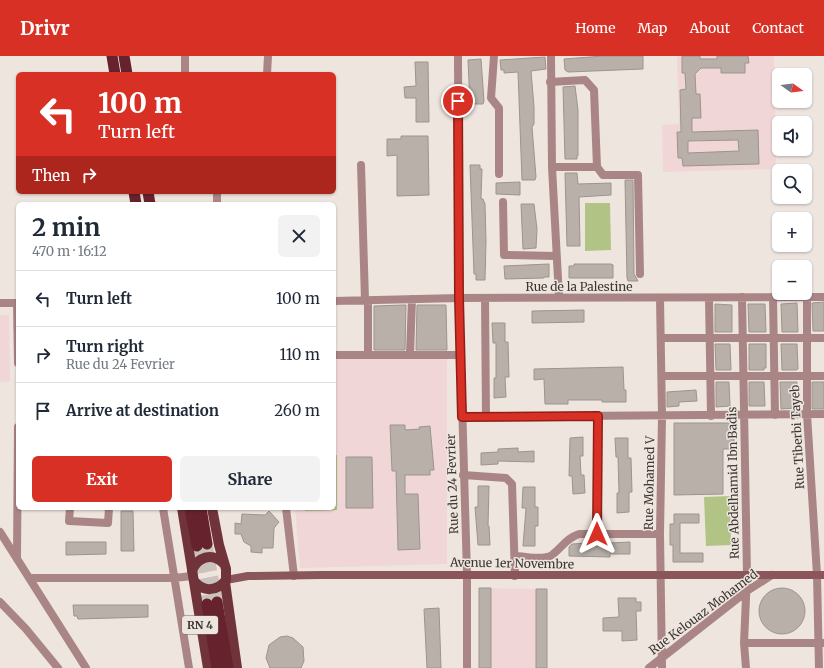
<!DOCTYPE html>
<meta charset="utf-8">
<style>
:root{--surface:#fff;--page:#f2f2f3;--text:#1f2937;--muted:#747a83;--line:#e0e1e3;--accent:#d93025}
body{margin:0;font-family:Merriweather,serif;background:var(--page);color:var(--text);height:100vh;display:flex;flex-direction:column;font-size:15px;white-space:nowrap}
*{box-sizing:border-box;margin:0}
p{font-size:13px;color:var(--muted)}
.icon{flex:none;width:22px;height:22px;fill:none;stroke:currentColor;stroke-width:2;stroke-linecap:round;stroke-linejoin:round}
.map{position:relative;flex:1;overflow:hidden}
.panel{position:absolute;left:16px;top:146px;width:320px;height:308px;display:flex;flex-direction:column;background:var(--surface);border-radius:6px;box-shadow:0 1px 3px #0004}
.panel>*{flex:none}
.top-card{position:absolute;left:16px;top:16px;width:320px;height:122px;border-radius:6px;box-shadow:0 1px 3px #0004;background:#d93025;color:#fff;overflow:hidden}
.needle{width:26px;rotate:104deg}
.fabs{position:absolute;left:772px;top:12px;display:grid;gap:8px}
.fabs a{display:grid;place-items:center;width:40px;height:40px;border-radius:6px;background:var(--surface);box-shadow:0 1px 3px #0004;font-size:20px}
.pin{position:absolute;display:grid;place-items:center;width:34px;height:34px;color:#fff;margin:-17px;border:2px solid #fff;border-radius:50%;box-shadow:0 1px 4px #0007}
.me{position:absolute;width:44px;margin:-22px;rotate:0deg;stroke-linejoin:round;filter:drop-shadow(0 0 3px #0008)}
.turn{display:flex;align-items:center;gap:14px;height:84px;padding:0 16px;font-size:18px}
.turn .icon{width:52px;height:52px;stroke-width:2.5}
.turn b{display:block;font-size:28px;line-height:34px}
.then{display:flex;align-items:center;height:38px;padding:0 16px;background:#0003;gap:8px;font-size:15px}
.round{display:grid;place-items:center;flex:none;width:42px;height:42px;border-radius:6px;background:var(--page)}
.overview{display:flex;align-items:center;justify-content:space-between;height:68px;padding:0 16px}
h1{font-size:24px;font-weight:700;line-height:30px}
.cta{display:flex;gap:8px;margin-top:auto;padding:8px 16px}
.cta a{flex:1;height:46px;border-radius:6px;background:var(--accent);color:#fff;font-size:16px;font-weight:700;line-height:46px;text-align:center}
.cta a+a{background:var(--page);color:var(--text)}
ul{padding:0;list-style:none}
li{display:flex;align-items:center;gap:12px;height:56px;padding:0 16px;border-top:1px solid var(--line)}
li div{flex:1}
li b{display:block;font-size:15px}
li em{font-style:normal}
header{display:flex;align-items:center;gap:24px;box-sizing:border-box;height:56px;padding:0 20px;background:var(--accent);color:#fff}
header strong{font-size:19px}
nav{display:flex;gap:22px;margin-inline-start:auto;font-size:14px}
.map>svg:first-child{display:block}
.education{fill:#f1d6d7}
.green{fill:#b1c485}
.building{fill:#b8b0a9;stroke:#9c948e;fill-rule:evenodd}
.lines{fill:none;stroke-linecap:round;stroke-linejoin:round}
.trunk-tunnel{stroke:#cbc2bd;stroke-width:11;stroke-dasharray:11 5.5;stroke-linecap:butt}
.minor{stroke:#aa8586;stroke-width:8}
.tertiary{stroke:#aa8586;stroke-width:8}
.secondary{stroke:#8a5659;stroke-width:8}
.primary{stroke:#71333a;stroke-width:10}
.trunk{stroke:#66232d;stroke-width:11}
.route-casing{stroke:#8d1f18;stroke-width:10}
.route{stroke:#d93025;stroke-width:7}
.labels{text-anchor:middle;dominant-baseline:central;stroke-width:3;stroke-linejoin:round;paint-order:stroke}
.shield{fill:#efe5df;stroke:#716b68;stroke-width:1}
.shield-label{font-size:11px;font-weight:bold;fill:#3b3735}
.street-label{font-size:12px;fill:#3b3735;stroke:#efe5df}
</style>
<header>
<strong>Drivr</strong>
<nav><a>Home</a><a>Map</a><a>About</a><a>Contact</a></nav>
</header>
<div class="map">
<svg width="824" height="612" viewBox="0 0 824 612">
<rect width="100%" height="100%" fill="#efe5df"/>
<!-- education -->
<path class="education" d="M677 0H774L776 113 663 116 662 69 679 68Z
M0 259H9L10 325 0 326Z
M447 301V508L300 512 295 452H334V303Z
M479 532 547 533V612H479Z"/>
<!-- green -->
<path class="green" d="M585 147H610L611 194 585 195Z
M334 399H337V454L305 455V452H334Z
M730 440 731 489 706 490 704 441Z"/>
<!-- building -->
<path class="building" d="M603 0H643V13L568 16 565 14 564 3Z
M682 0H700V3H717V0H748L749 7H745V17H721V12H701L695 18 696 38H700L701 62H692V76L758 74 759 108 683 110 682 102H678L677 76H681L680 34 686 33 685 17H682ZM738 84 739 95 688 97V85Z
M545 1 546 13 531 15 534 51V68L532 71 536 121 535 124H522L518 16 504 17V14H501L500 4Z
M481 3 484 45 483 48H470L468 4Z
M415 6H428L429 66H416V42H405L404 31 416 30Z
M575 30 578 54V100H577V103H565L563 31Z
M401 80H428L429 139 397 140V99L387 100V83H401Z
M470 109H480V113H482L481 143H483L485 148 486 185 485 224H476V218H474Z
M565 117H577L578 128 611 127V139L579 141 580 190H567Z
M625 124H633L634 218 638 225H628L627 222Z
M520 126V139L496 138V127Z
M521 148H534L537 173 536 192 523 193Z
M549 208V221H544V222L505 223 504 210Z
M574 208H611L613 209V222H569V210H574Z
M824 246V275H813L812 247Z
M797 247 798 276H782L781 248Z
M715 248 732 249V276H715Z
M748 248H765L766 276H749Z
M404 249H406L405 294H374V250Z
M417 249H446L447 294H416Z
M584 254V266L532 267V255Z
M492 267H505V286H508L509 321H505L506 341 494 342V322H496V287H493Z
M715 288H730L731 314H716Z
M749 288H766V312H764V314H749Z
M781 288H797L798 313 796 314H782Z
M623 311 624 334H626V346H602V344H568V348H545L544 323 534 324V313Z
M716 326H729L730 350 716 351Z
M749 326H764L765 350H749Z
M780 326H797V352L781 353Z
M812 326H824V353H812Z
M696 334 697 345 679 346V350L667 351V336Z
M674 367H734V393H723V438L674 439Z
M390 369H405V374L420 373 419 371 430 370 434 414H430V419H405V438H418L420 493 398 494 396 415H392Z
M583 381V400H580L581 419H584L585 437 573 438 572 420H569L570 382Z
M615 382H628V402H631L632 436H629V456L617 457V437H619L618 401H616Z
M518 392V396L534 395V406L498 405V408L481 409V397L498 396V393Z
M346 401H372L373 452H346Z
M478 430H489L488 470H489L490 489H478L475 451H478Z
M523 431H535V451H538V470H535V490H523L526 452H522Z
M121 455H133L134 495H121Z
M269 455 279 466 274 472 273 492H262V497L251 496V490L244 486 241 478H235V467L241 468 242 458 265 459Z
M674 458H699V467H680V497H703V506H673V489H670V468H674Z
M66 486H106V498L66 499Z
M630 486V498H610V501L569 500V491L572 488 589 487V490L610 489V487Z
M759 555a23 23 0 1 1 46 0a23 23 0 1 1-46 0Z
M479 532H491V612H479Z
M536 533H547V612H536Z
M618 542H636V546H641V555H636L637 584 622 585V575H603V562L619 561Z
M73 549H148V561L78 563 77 560H74Z
M439 552 441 612H427L424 553Z
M287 580 293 582 303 591 304 605 301 612H270L266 602 269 589 280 581Z"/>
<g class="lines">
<!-- trunk-tunnel -->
<path class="trunk-tunnel" d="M207 488 217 546
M197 490 207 548"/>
<!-- minor -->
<path class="minor" d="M185 0V18
M494 0 491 42 499 52V118
M551 0 552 111 559 241
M267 18 268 0
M550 26 585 24 594 34 597 111
M361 109 365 244
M552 111H597L603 119H638L640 218
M217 136V148
M503 146 504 199 556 200
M742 241 747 519 744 587 746 612
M773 241 775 359
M807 241V358L817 519 819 612
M485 242 486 361
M660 242 662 360 660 478 662 612
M709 242 711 360
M334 245 459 242 824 241
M0 247H18
M17 247 18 307
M662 282H824
M410 298 412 243
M334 299H460
M368 299V244
M662 320H824
M462 361 824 358
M463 419 506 422 512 428 515 520
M70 452 69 465 108 467 109 452
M163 452 189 612
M286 452 294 520
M0 476 86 612
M597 478 598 360
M515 500C525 500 543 505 552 499 563 491 565 483 579 478H660
M17 503 18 371
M30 522H174L192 520
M0 546 26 573 58 612
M744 587H824
M467 612V518
M649 612 747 535 772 519"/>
<!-- tertiary -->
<path class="tertiary" d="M458 0 459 242 467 518"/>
<!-- secondary -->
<path class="secondary" d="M226 524 248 520 321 519H824"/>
<!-- primary -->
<path class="primary" d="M182 452 208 612
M192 515C197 501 212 496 223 507
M194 525C203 536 217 536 226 524V513L219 489 212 452
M225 526 237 612"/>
<!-- trunk -->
<path class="trunk" d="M112 0 115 18
M124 0 127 18
M134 136 136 148
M148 136 150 148
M190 452 197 490
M201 452 207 488
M217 546 228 612
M207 548 217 612"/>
</g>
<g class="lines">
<!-- route casing -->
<g class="route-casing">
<path id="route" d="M458 45 459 242 462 361 598 360 597 478"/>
</g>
<!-- route -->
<use href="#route" class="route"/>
</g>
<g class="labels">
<!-- shield labels -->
<rect class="shield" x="182" y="560" width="36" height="18" rx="3"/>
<g class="shield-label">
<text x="200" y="569">RN 4</text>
</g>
<!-- street labels -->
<g class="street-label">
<text x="579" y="230">Rue de la Palestine</text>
<text transform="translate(797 381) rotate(-93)">Rue Tiberbi Tayeb</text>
<text transform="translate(649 427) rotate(-89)">Rue Mohamed V</text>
<text transform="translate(733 427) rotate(-91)">Rue Abdelhamid Ibn Badis</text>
<text transform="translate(452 428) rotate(-92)">Rue du 24 Fevrier</text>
<text transform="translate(512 507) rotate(1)">Avenue 1er Novembre</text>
<text transform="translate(703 556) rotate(-37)">Rue Kelouaz Mohamed</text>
</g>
</g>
</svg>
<div class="fabs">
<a><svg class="needle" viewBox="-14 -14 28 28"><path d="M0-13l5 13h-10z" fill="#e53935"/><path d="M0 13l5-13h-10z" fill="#747a83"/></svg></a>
<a><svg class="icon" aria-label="sound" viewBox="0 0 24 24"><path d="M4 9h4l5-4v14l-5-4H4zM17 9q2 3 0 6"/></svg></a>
<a><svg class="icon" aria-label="search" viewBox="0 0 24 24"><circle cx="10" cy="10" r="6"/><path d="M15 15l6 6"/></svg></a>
<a>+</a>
<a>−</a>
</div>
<div class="pin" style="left:458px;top:45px;background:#d93025"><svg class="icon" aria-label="arrive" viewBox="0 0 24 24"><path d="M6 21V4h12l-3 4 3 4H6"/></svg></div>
<svg class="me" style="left:597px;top:478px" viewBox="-20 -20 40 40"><path d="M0-17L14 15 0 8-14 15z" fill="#d93025" stroke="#fff" stroke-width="4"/></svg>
<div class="top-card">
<div class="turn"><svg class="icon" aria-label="left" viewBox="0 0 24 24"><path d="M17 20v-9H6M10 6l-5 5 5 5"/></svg><div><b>100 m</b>Turn left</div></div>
<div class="then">Then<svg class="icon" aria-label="right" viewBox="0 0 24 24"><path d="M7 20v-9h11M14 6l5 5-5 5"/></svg></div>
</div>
<section class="panel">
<div class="overview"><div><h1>2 min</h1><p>470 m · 16:12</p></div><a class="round"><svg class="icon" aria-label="close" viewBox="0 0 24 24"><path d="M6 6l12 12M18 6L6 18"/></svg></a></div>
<ul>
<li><svg class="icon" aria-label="left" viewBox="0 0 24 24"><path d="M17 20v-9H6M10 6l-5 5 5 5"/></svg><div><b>Turn left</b></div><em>100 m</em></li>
<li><svg class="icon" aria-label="right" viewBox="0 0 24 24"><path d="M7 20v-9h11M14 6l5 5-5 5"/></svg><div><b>Turn right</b><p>Rue du 24 Fevrier</p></div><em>110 m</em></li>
<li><svg class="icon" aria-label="arrive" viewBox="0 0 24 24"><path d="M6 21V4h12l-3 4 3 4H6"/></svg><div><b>Arrive at destination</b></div><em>260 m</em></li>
</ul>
<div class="cta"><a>Exit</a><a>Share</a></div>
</section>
</div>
